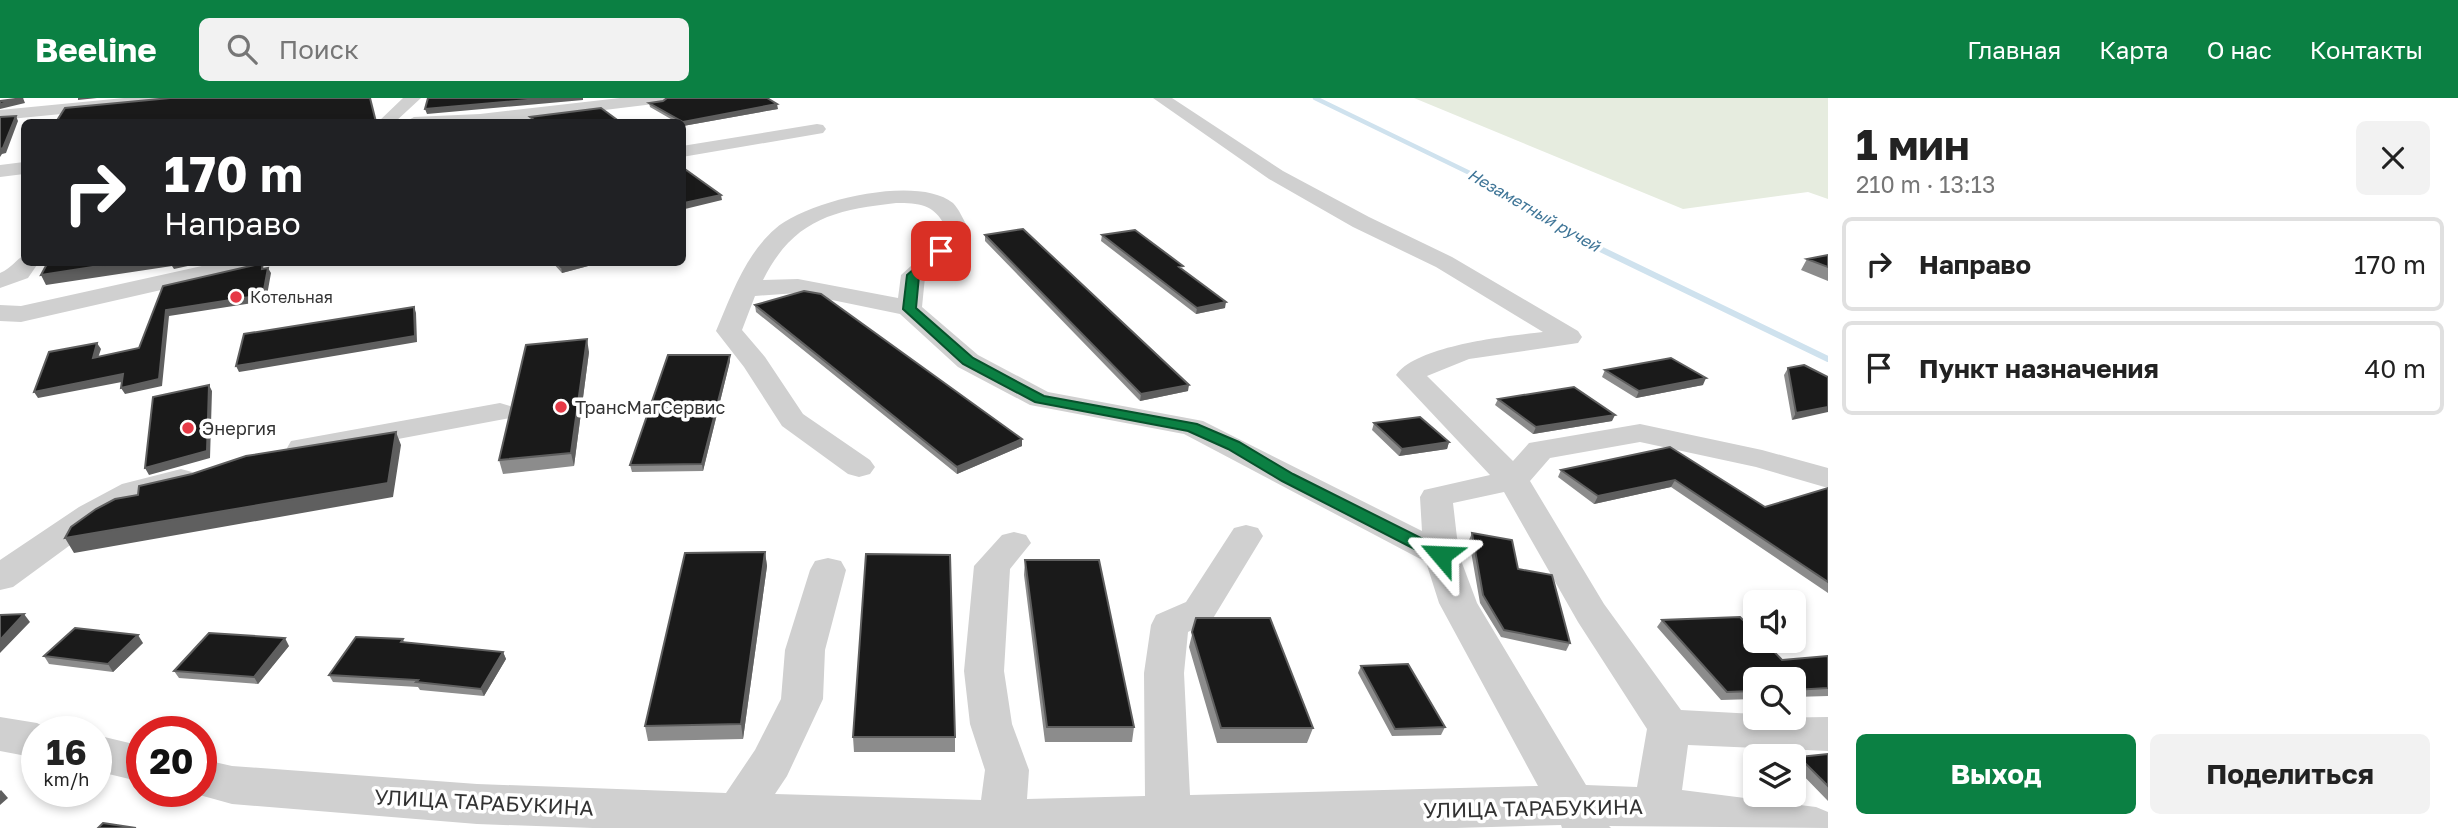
<!DOCTYPE html>
<html lang="ru">
<meta charset="utf-8">
<style>
:root{--surface:#fff;--page:#f2f2f2;--text:#222;--muted:#767676;--line:#e0e0e0;--accent:#0b8043}
body{margin:0;font-family:"Golos Text",sans-serif;background:var(--page);color:var(--text);height:100vh;display:flex;flex-direction:column;font-size:26px;white-space:nowrap}
*{box-sizing:border-box;margin:0}
p{font-size:23px;color:var(--muted)}
.icon{flex:none;width:38px;height:38px;fill:none;stroke:currentColor;stroke-width:2;stroke-linecap:round;stroke-linejoin:round}
.map{position:relative;flex:1;overflow:hidden}
.side{display:flex;flex-direction:column;background:var(--surface);width:630px}
.side>*{flex:none}
.hud{position:absolute;left:21px;top:21px;width:665px;height:147px;border-radius:10px;box-shadow:0 4px 10px #0003;background:#202124;color:#fff;overflow:hidden}
.tools{position:absolute;left:1743px;top:492px;display:grid;gap:14px}
.tools a{display:grid;place-items:center;width:63px;height:63px;border-radius:10px;background:var(--surface);box-shadow:0 4px 10px #0003;font-size:35px}
.speed{position:absolute;left:21px;top:618px;display:flex;gap:14px;font-size:35px;font-weight:700;text-align:center}
.speed>*{display:grid;place-content:center;width:91px;height:91px;border-radius:50%;background:var(--surface);box-shadow:0 4px 10px #0003;line-height:1}
.speed small{font-size:18px;font-weight:400}
.speed .limit{border:10px solid #d22;background:#fff;color:#111}
.pin{position:absolute;display:grid;place-items:center;width:60px;height:60px;color:#fff;margin:-30px;border-radius:14px;box-shadow:0 4px 10px #0006}
.me{position:absolute;width:77px;margin:-38px;rotate:296deg;stroke-linejoin:round;filter:drop-shadow(0 0 5px #0008)}
.turn{display:flex;align-items:center;gap:24px;height:147px;padding:0 28px;font-size:32px}
.turn .icon{width:91px;height:91px;stroke-width:2.5}
.turn b{display:block;font-size:49px;line-height:60px}
.round{display:grid;place-items:center;flex:none;width:74px;height:74px;border-radius:10px;background:var(--page)}
.overview{display:flex;align-items:center;justify-content:space-between;height:119px;padding:0 28px}
h1{font-size:42px;font-weight:700;line-height:52px}
.cta{display:flex;gap:14px;margin-top:auto;padding:14px 28px}
.cta a{flex:1;height:80px;border-radius:10px;background:var(--accent);color:#fff;font-size:28px;font-weight:700;line-height:80px;text-align:center}
.cta a+a{background:var(--page);color:var(--text)}
ul{padding:0;list-style:none}
li{display:flex;align-items:center;gap:21px;height:94px;margin:0 14px 10px;padding:0 14px;border:4px solid var(--line);border-radius:10px}
li div{flex:1}
li b{display:block;font-size:26px}
li em{font-style:normal}
header{display:flex;align-items:center;gap:42px;box-sizing:border-box;height:98px;padding:0 35px;background:var(--accent);color:#fff}
header strong{font-size:33px}
nav{display:flex;gap:38px;margin-inline-start:auto;font-size:24px}
.search{width:490px;height:63px;background:var(--page);display:flex;align-items:center;gap:18px;box-sizing:border-box;padding:0 24px;border-radius:10px;color:var(--muted);font-size:26px}
main{display:flex;flex:1;min-height:0}
.map>svg:first-child{display:block}
.green{fill:#e6ecdf}
.lines{fill:none;stroke-linecap:round;stroke-linejoin:round}
.stream-far1{stroke:#cfe2ee;stroke-width:4.5}
.stream{stroke:#cfe2ee;stroke-width:6}
.minor{fill:#d0d0d0;fill-rule:evenodd}
.wall{fill:#8c8c8c}
.shaded-wall{fill:#5f5f5f}
.building{fill:#1a1a1a;stroke:#5f5f5f;stroke-width:2}
.route{fill:#0b8043;stroke:#07532c;stroke-width:2}
.poi-dot{fill:#e63946;stroke:#fff;stroke-width:2.5}
.labels{text-anchor:middle;dominant-baseline:central;stroke-width:7;stroke-linejoin:round;paint-order:stroke}
.far-water-label{font-size:16px;font-style:italic;fill:#3f7597;stroke:#fff}
.far-poi-label{font-size:16px;fill:#333;stroke:#fff;text-anchor:start}
.poi-label{font-size:18px;fill:#333;stroke:#fff;text-anchor:start}
.near-street-label{font-size:21px;fill:#333;stroke:#fff}
</style>
<header>
<strong>Beeline</strong>
<div class="search"><svg class="icon" aria-label="search" viewBox="0 0 24 24"><circle cx="10" cy="10" r="6"/><path d="M15 15l6 6"/></svg>Поиск</div>
<nav><a>Главная</a><a>Карта</a><a>О нас</a><a>Контакты</a></nav>
</header>
<main>
<div class="map">
<svg width="1828" height="730" viewBox="0 0 1828 730">
<rect width="100%" height="100%" fill="#fff"/>
<!-- green -->
<path class="green" d="M1414 0H1828V101L1808 94 1683 111Z"/>
<g class="lines">
<!-- stream-far1 -->
<path class="stream-far1" d="M1315 0 1478 79 1538 117"/>
<!-- stream -->
<path class="stream" d="M1536 116 1563 133 1828 261"/>
<!-- minor -->
<path class="minor" d="M124 0H182L174 5 0 22V12Z
M403 0H421L395 24H378Z
M620 0H670L662 5 505 24H405L414 19 480 16Z
M1153 0H1172L1283 73 1369 119 1452 159 1578 233 1582 239 1578 245 1469 261 1427 278 1513 363 1529 345 1640 326 1762 352 1828 370V390L1756 369 1640 344 1550 360 1530 383 1604 506 1681 612 1755 616V620L1828 619V653L1688 647 1682 692 1816 709 1828 714V730L1609 728 1611 730H1562L1561 727 1456 730H593L477 726 232 706 185 693H201V661L232 668 477 686 726 695 755 652 781 601 785 552 810 472 815 463 828 460 841 463 846 472 825 552 823 601 787 678 775 696 981 702 985 672 970 626 964 573 974 468 1002 437 1014 434 1026 437 1031 445 1010 471 1004 573 1012 626 1029 672 1027 701 1145 698 1144 575 1151 527 1156 517 1186 504 1234 430 1246 427 1258 430 1263 438 1212 522 1188 534 1184 575 1190 697 1538 688 1439 505 1426 464 1184 336 1030 307 958 269 900 216 798 195 755 198 742 232 765 259 803 316 870 362 875 369 870 376 859 379 848 376 782 328 744 269 716 233C731 198 745 157 775 131 806 103 917 76 953 105 959 111 963 121 967 128L949 158 925 179 922 209 978 257 1048 294 1203 323 1422 433 1420 399 1424 392 1490 377 1396 277C1417 247 1508 238 1543 234L1436 169 1353 129 1269 81ZM896 105C919 105 934 106 945 128L932 149 901 177 898 200 798 181 763 182C793 122 833 112 896 105ZM1504 394 1578 524 1647 631 1637 689 1586 687 1477 505 1459 457 1453 405Z
M817 26 823 27 826 31 823 35 682 59V48Z
M24 64V76L0 79V67Z
M24 158V164H39L28 180 0 190V175C12 170 17 160 24 158Z
M220 164H264L261 169 253 171 21 224 0 223V207L21 208Z
M500 305 510 308 515 314 510 320 302 359 291 357 287 350 291 343Z
M181 371 192 374 197 381 192 388 146 400 103 423 13 489 0 492V462L79 409 122 386Z
M0 619 37 625 54 634H37V660L0 653Z
M96 637 142 648V684L96 673Z"/>
</g>
<!-- wall -->
<path class="wall" d="M663 3 778 11 683 28 682 24H676L650 9 649 5Z
M985 137 1188 293 1140 303 985 143Z
M1102 137 1183 172 1225 210 1196 216 1101 143Z
M1828 157V183L1801 172 1807 161Z
M552 164H603L562 175Z
M755 207 1022 341V348L957 376 756 214Z
M589 254 574 368 503 376 499 362Z
M730 263 703 373 632 374 630 367Z
M1788 270 1828 279 1792 322 1784 277Z
M1605 272 1703 287 1636 300 1602 279Z
M1498 301 1612 323 1533 336 1495 307Z
M1374 325 1449 344 1447 351 1399 358 1372 332Z
M1670 349 1765 409 1828 390V495L1671 389 1594 406 1558 379 1561 372Z
M1472 435 1518 471 1570 545 1566 553 1501 539 1480 505 1469 442Z
M765 454 767 468 743 641 648 643 645 628Z
M1025 462 1134 629 1132 644H1045L1024 477Z
M1196 520 1313 630 1307 645H1217L1189 549Z
M1662 522 1782 562 1828 558V598L1794 599V581H1755V601L1721 602 1657 529Z
M403 541 404 544 503 554 506 561 484 598 420 592 418 589 333 584 329 577Z
M143 545 113 574 49 566 44 558Z
M289 548 258 586 179 580 174 573Z
M1361 568 1445 629 1441 637 1392 638 1358 575Z
M853 639H955V654H854Z
M1828 656V703L1794 668V665L1799 659Z"/>
<!-- shaded-wall -->
<path class="shaded-wall" d="M23 0 25 5 0 11V6Z
M78 0H97L78 2Z
M550 0H583V2L427 16 425 11Z
M777 6 778 11 683 28V24Z
M16 18 18 23 6 55 2 56 0 59V51Z
M278 22 280 24H244Z
M721 97 722 102 685 111 684 105Z
M125 164H206L174 171 172 168 46 187 41 177Z
M580 164H603L562 175 561 169Z
M268 170 271 175 266 203 169 218 162 288 125 296 121 290 166 212Z
M1226 204 1225 210 1196 216 1197 210Z
M414 209 416 215 417 244 239 274 236 268Z
M587 241 589 254 574 368 571 355Z
M97 245 101 251 96 266 93 260Z
M730 257V263L703 373 702 366Z
M123 276 127 283 38 300 34 294Z
M1706 280 1703 287 1636 300 1639 293Z
M209 287 212 293 210 360 149 377 145 370Z
M1189 287 1188 293 1140 303 1141 296Z
M1828 309V314L1792 322 1796 315Z
M1615 317 1612 323 1533 336 1536 329Z
M396 334 401 347 393 399 74 455 65 440Z
M1022 341V348L957 376V369Z
M1449 344 1447 351 1399 358 1402 351Z
M1675 382 1671 389 1594 406 1598 398Z
M765 454 767 468 743 641 741 626Z
M24 516 30 524 0 555V542Z
M138 537 143 545 113 574 108 566Z
M285 540 289 548 258 586 254 579Z
M503 554 506 561 484 598 481 591Z
M1 692 8 700 0 707V693Z"/>
<!-- building -->
<path class="building" d="M23 0 0 6V3Z
M170 0H370L376 24H278V22L244 24H56L65 10Z
M428 0H550L425 11Z
M667 0H767L777 6 683 24 649 5 663 3Z
M601 10 620 24H537L530 19Z
M16 18 3 50 0 51V19Z
M423 22H444V24H422Z
M682 69 721 97 684 105 682 104Z
M1023 131 1189 287 1141 296 985 137Z
M1135 132 1183 168 1179 169 1226 204 1197 210 1102 137Z
M1828 157V169L1807 161Z
M48 164H125L41 177Z
M260 164H263L262 171 268 170 263 197 166 212 159 281 121 290 123 276 34 294 49 254 97 245 93 260 139 250 163 188 259 166Z
M556 164H580L561 169Z
M804 193 821 196 1022 341 957 369 755 207Z
M414 209 415 238 236 268 244 236Z
M587 241 571 355 499 362 526 247Z
M668 257H730L702 366 630 367Z
M1671 260 1706 280 1639 293 1605 272Z
M1804 267 1828 279V309L1796 315 1788 270Z
M209 287 207 353 145 370 153 299Z
M1574 289 1615 317 1536 329 1498 301Z
M1420 319 1449 344 1402 351 1374 325Z
M396 334 388 385 65 440 71 429 96 411 115 401 138 397 139 388 192 376 246 358Z
M1670 349 1765 409 1828 390V484L1675 382 1598 398 1561 372Z
M1472 435 1512 442 1518 471 1552 477 1570 545 1504 532 1483 497Z
M765 454 741 626 645 628 685 455Z
M866 456 950 457 955 639H853Z
M1025 462H1099L1134 629H1047Z
M24 516 0 542V517Z
M1740 519 1755 534V542H1763L1782 562 1828 558V590L1794 592V581H1755V593L1727 594 1662 522Z
M1196 520H1270L1313 630H1221L1192 534Z
M75 530 138 537 108 566 44 558Z
M209 535 285 540 254 579 174 573Z
M356 539 403 541 401 544 503 554 481 591 416 584 418 582 329 577Z
M1408 566 1445 629 1395 631 1361 568Z
M1828 656V688L1799 659Z
M103 725 136 730H98Z"/>
<!-- route -->
<path class="route" d="M937 151 947 153 919 178 916 210 973 260 1044 298 1197 326 1239 344 1293 376 1447 453 1450 457 1441 463 1434 461 1282 383 1228 351 1188 333 1035 304 963 266 903 211 907 177Z"/>
<!-- markers -->
<g class="poi-dot">
<circle cx="236" cy="199" r="7"/>
<circle cx="561" cy="309" r="7"/>
<circle cx="188" cy="330" r="7"/>
</g>
<g class="labels">
<!-- far-water labels -->
<g class="far-water-label">
<text transform="translate(1534 112) rotate(30)">Незаметный ручей</text>
</g>
<!-- far-poi labels -->
<g class="far-poi-label">
<text x="250" y="199">Котельная</text>
</g>
<!-- poi labels -->
<g class="poi-label">
<text x="575" y="309">ТрансМагСервис</text>
<text x="202" y="330">Энергия</text>
</g>
<!-- near-street labels -->
<g class="near-street-label">
<text transform="translate(484 704) rotate(3)">УЛИЦА ТАРАБУКИНА</text>
<text transform="translate(1533 710) rotate(-1)">УЛИЦА ТАРАБУКИНА</text>
</g>
</g>
</svg>
<div class="tools">
<a><svg class="icon" aria-label="sound" viewBox="0 0 24 24"><path d="M4 9h4l5-4v14l-5-4H4zM17 9q2 3 0 6"/></svg></a>
<a><svg class="icon" aria-label="search" viewBox="0 0 24 24"><circle cx="10" cy="10" r="6"/><path d="M15 15l6 6"/></svg></a>
<a><svg class="icon" aria-label="layers" viewBox="0 0 24 24"><path d="M12 4l9 5-9 5-9-5zM3 14l9 5 9-5"/></svg></a>
</div>
<div class="speed"><div>16<small>km/h</small></div><div class="limit">20</div></div>
<div class="pin" style="left:941px;top:153px;background:#d93025"><svg class="icon" aria-label="arrive" viewBox="0 0 24 24"><path d="M6 21V4h12l-3 4 3 4H6"/></svg></div>
<svg class="me" style="left:1441px;top:457px" viewBox="-20 -20 40 40"><path d="M0-17L14 15 0 8-14 15z" fill="#0b8043" stroke="#fff" stroke-width="4"/></svg>
<div class="hud">
<div class="turn"><svg class="icon" aria-label="right" viewBox="0 0 24 24"><path d="M7 20v-9h11M14 6l5 5-5 5"/></svg><div><b>170 m</b>Направо</div></div>
</div>
</div>
<section class="side">
<div class="overview"><div><h1>1 мин</h1><p>210 m · 13:13</p></div><a class="round"><svg class="icon" aria-label="close" viewBox="0 0 24 24"><path d="M6 6l12 12M18 6L6 18"/></svg></a></div>
<ul>
<li><svg class="icon" aria-label="right" viewBox="0 0 24 24"><path d="M7 20v-9h11M14 6l5 5-5 5"/></svg><div><b>Направо</b></div><em>170 m</em></li>
<li><svg class="icon" aria-label="arrive" viewBox="0 0 24 24"><path d="M6 21V4h12l-3 4 3 4H6"/></svg><div><b>Пункт назначения</b></div><em>40 m</em></li>
</ul>
<div class="cta"><a>Выход</a><a>Поделиться</a></div>
</section>
</main>
